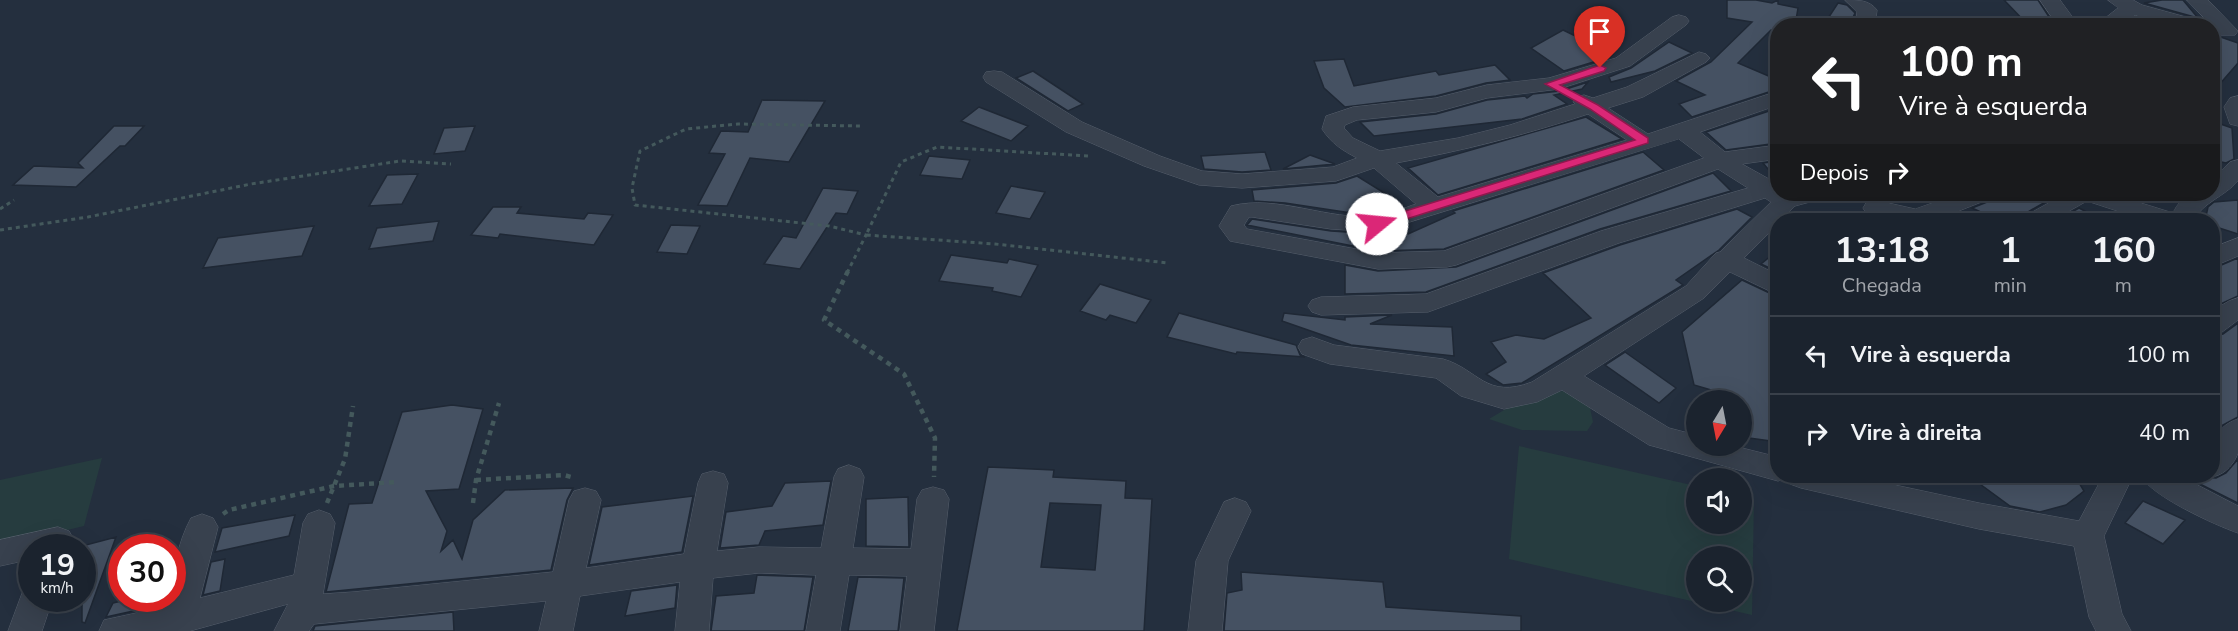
<!DOCTYPE html>
<html lang="pt">
<meta charset="utf-8">
<style>
:root{--surface:#1b232e;--page:#282f3a;--text:#f1f3f6;--muted:#a0a4aa;--line:#39404a}
body{margin:0;font-family:"Nunito Sans",sans-serif;background:var(--page);color:var(--text);height:100vh;display:flex;flex-direction:column;font-size:22px;white-space:nowrap}
*{box-sizing:border-box;margin:0}
p{font-size:20px;color:var(--muted)}
.icon{flex:none;width:33px;height:33px;fill:none;stroke:currentColor;stroke-width:2;stroke-linecap:round;stroke-linejoin:round}
.map{position:relative;flex:1;overflow:hidden}
.details{position:absolute;left:1770px;top:213px;width:450px;height:270px;display:flex;flex-direction:column;background:var(--surface);border-radius:24px;box-shadow:0 6px 24px #0002,0 0 0 2px var(--line)}
.details>*{flex:none}
.top-card{position:absolute;left:1770px;top:18px;width:450px;height:183px;border-radius:24px;box-shadow:0 6px 24px #0002,0 0 0 2px var(--line);background:#202124;color:#fff;overflow:hidden}
.needle{width:39px;rotate:190deg}
.buttons{position:absolute;left:1686px;top:390px;display:grid;gap:12px}
.buttons a{display:grid;place-items:center;width:66px;height:66px;border-radius:50%;background:var(--surface);box-shadow:0 6px 24px #0002,0 0 0 2px var(--line);font-size:30px}
.speed{position:absolute;left:18px;top:534px;display:flex;gap:12px;font-size:30px;font-weight:700;text-align:center}
.speed>*{display:grid;place-content:center;width:78px;height:78px;border-radius:50%;background:var(--surface);box-shadow:0 6px 24px #0002,0 0 0 2px var(--line);line-height:1}
.speed small{font-size:15px;font-weight:400}
.speed .limit{border:9px solid #d22;background:#fff;color:#111}
.pin{position:absolute;display:grid;place-items:center;width:51px;height:51px;color:#fff;margin:-62px -26px;border-radius:50% 50% 50% 0;rotate:-45deg;box-shadow:0 0 6px #0007}
.pin .icon{rotate:45deg}
.me{position:absolute;width:66px;margin:-33px;rotate:73deg;stroke-linejoin:round;filter:drop-shadow(0 0 4px #0008)}
.turn{display:flex;align-items:center;gap:21px;height:126px;padding:0 30px;font-size:27px}
.turn .icon{width:78px;height:78px;stroke-width:2.5}
.turn b{display:block;font-size:42px;line-height:51px}
.then{display:flex;align-items:center;height:57px;padding:0 30px;background:#0003;gap:12px;font-size:22px}
.eta{display:flex;justify-content:space-evenly;align-items:center;height:102px;text-align:center}
.eta b{font-size:36px;font-weight:700;line-height:42px}
ul{padding:0;list-style:none}
li{display:flex;align-items:center;gap:18px;height:78px;padding:0 30px;border-top:2px solid var(--line)}
li div{flex:1}
li b{display:block;font-size:22px}
li em{font-style:normal}
.map>svg:first-child{display:block}
.green{fill:#263c3f;fill-rule:evenodd}
.building{fill:#455162;stroke:#1f2835;stroke-width:1.5;fill-rule:evenodd}
.lines{fill:none;stroke-linecap:round;stroke-linejoin:round}
.minor-casing{stroke:#565f6c;stroke-width:1}
.path-far1{stroke:#44595c;stroke-width:3;stroke-dasharray:4 4;stroke-linecap:butt}
.path{stroke:#44595c;stroke-width:4.5;stroke-dasharray:5 5;stroke-linecap:butt}
.minor{fill:#38414e;fill-rule:evenodd}
.route{fill:#db2777;stroke:#8e194d;stroke-width:1.5}
</style>
<div class="map">
<svg width="2238" height="631" viewBox="0 0 2238 631">
<rect width="100%" height="100%" fill="#242f3e"/>
<!-- green -->
<path class="green" d="M1563 391 1588 398 1593 422 1587 431 1522 430 1489 419 1526 397Z
M1519 446 1696 486V524H1742V496L1754 499 1752 615 1509 559ZM1696 556H1742V602H1696Z
M102 458 84 526 0 546V480Z"/>
<!-- building -->
<path class="building" d="M1727 0H1756L1772 3 1778 0V4L1798 8 1795 26H1778V31L1771 30 1738 63 1778 80V89L1692 117 1679 104 1705 95 1676 81 1711 62 1752 22 1727 18Z
M2004 0H2038L2055 26H2029Z
M2162 0H2183L2198 18 2144 3Z
M1838 3 1847 5 1855 13 1849 26H1823Z
M1563 30 1613 54 1610 57 1564 71 1531 48Z
M2212 34 2238 43V63L2212 93Z
M1669 42 1692 53 1655 71 1611 82 1609 77 1631 68Z
M1344 59 1354 86 1436 71 1439 75 1495 65 1510 80 1486 83 1436 96 1345 107 1324 88 1314 61Z
M1033 71 1083 104 1068 111 1016 78Z
M1588 82 1582 89 1554 95 1567 104 1522 119 1374 136 1360 122 1436 114 1487 100 1525 96 1527 98 1533 94 1560 91Z
M762 100 825 101 789 162 750 158 727 206 698 205 725 154 709 153 721 131 748 132Z
M979 107 1028 126 1011 141 961 121Z
M1778 108V143L1726 150 1706 132Z
M1586 117 1622 139 1438 195 1408 168Z
M2212 121 2232 128 2234 159 2226 163 2212 160Z
M114 126H144L125 146H120L76 187 13 185 34 166 83 168 78 163Z
M475 126 465 151 434 154 444 128Z
M1265 152 1271 170 1242 172 1204 169 1201 156Z
M1643 152 1664 170 1444 249 1378 251 1247 225 1252 219 1331 231 1377 234 1404 226 1408 234 1455 213 1453 211Z
M1310 155 1335 164 1283 169Z
M929 156 970 160 962 179 920 175Z
M1778 161V181L1763 163Z
M1713 173 1731 191 1600 229 1426 292 1345 294V265L1378 271 1456 267Z
M418 174 402 204 369 206 387 175Z
M1357 176 1386 194 1394 209 1381 213 1358 214 1285 203 1254 201 1252 190 1336 183Z
M1011 186 1045 192 1030 219 996 213Z
M823 188 858 191 847 214 836 213 800 269 764 264 783 236 796 238Z
M1994 194H2051L2056 196 2026 213 2022 220H1998L1972 208 1990 201Z
M2238 200V234L2213 226 2212 220H2209L2206 216 2208 207 2214 202Z
M493 207H521L517 213 584 219 588 213 613 215 594 245 500 234 498 238 471 235Z
M2079 208 2102 220H2057Z
M1737 209 1752 217 1719 250 1676 280 1683 285 1522 383 1503 385 1486 374 1506 362 1491 342 1516 335 1544 339 1591 318 1543 273 1620 245Z
M439 221 433 241 369 249 377 228Z
M671 225 700 226 687 254 657 252Z
M314 226 302 256 203 268 218 238Z
M1778 250V272L1761 264Z
M951 255 1007 263 1009 259 1038 265 1021 297 992 291 993 288 939 281Z
M2238 258V296L2212 308V269Z
M1742 280 1778 297V442L1742 437V399L1694 385 1682 332Z
M1100 284 1151 300 1136 323 1110 315 1106 320 1080 311Z
M1179 313 1296 345 1300 355 1305 357 1237 352 1236 354 1167 337Z
M1284 313 1345 320V317L1392 315 1370 324 1452 327 1454 356 1351 345 1282 321Z
M2238 323V417L2221 426 2212 440V336L2223 334Z
M1625 352 1676 388 1659 403 1605 365Z
M452 405 483 409 459 489 426 491 447 531 441 551 453 540 462 559 473 520 505 490 573 488 567 500 551 570 326 592 349 504 372 503 402 412Z
M2238 459V503L2184 476 2216 478 2226 473Z
M988 467 1054 470 1053 477 1126 481 1125 498 1152 499 1144 631H957ZM1050 503 1101 505 1095 570 1041 567Z
M1969 476H2075L2084 491 2066 505 2040 512 2010 506Z
M831 481 823 525 765 531 759 545 720 548 726 512 772 506 785 483Z
M693 496 682 552 589 565 602 507Z
M908 497 909 547 866 546V499Z
M2143 501 2185 520 2163 544 2125 523Z
M295 515 289 536 215 552 222 528Z
M116 537 85 623 82 622V546Z
M225 559 220 591 203 595 211 562Z
M1241 572 1383 582 1386 607 1521 616V631H1224L1227 593 1242 590Z
M757 575 813 577 804 631H711L716 596 754 593Z
M858 577 904 578 898 631H848Z
M677 585 675 608 625 616 631 591Z
M134 598H153L147 608 106 617 113 603Z
M453 612 454 631H313L315 626Z"/>
<g class="lines">
<!-- minor casing -->
<g class="minor-casing">
<path id="minor" d="M1845 0C1859 0 1869 0 1877 10L1875 26H1855L1857 12Z
M2040 0H2060L2079 26H2058Z
M2108 0H2133L2142 5 2204 22 2207 26H2172L2135 15 2119 26H2095L2118 8Z
M2187 0H2208L2238 31 2235 35H2221Z
M1679 15 1686 17 1689 21 1686 25 1630 66 1559 89 1487 98 1436 112 1357 120 1345 125 1344 128 1353 138 1380 151 1458 138 1510 125 1575 104 1573 102 1576 97 1584 95 1593 98 1627 87 1699 52 1706 54 1710 58 1706 62 1643 97 1608 108 1648 134 1778 91V105L1700 132 1725 152 1778 145V159L1742 164 1778 184V194H1824L1821 199 1795 206 1781 220H1778V224L1744 258 1778 275V295L1730 272 1704 298 1584 376 1669 428 1696 435V446H1734L1778 457V476H1853L1979 503 2079 521 2103 476H2133L2104 536 2122 614 2131 631H2096L2089 617 2074 546 1979 529 1801 488 1790 484 1787 478 1778 481 1660 448 1649 445 1562 390 1537 402 1504 409 1461 396 1436 378 1330 364 1302 354 1298 347 1302 340 1312 337 1334 345 1443 359C1478 369 1486 400 1532 382L1686 286 1716 253 1720 252 1771 202 1765 198 1619 243 1428 312 1321 315 1312 312 1308 306 1312 300 1321 297 1426 294 1601 231 1748 188 1718 169 1456 265 1447 267 1378 269 1230 241 1219 226 1231 206C1278 194 1328 221 1376 216 1389 215 1404 208 1416 204L1374 168 1336 181 1242 188 1199 185 1144 166 1066 132 986 82 983 77 986 72 994 71 1002 72 1082 122 1160 156 1202 171 1242 174 1333 167 1357 158C1342 150 1332 144 1322 129L1326 116 1353 107 1436 98 1487 85 1549 78 1616 58 1672 17ZM1588 114 1627 140 1438 197 1396 163C1462 151 1525 135 1588 114ZM1679 139 1704 158 1444 251 1378 253 1247 229 1244 225 1249 217H1252L1331 229 1377 232Z
M2238 96V126L2230 124 2224 107 2230 98Z
M2238 160V181C2224 197 2203 202 2194 220H2145L2087 201 2053 220H2024L2027 215 2065 194H2112L2173 213C2182 194 2193 194 2212 194V181L2230 162Z
M1958 194H1992L1989 199 1936 220H1898L1866 213 1863 208 1866 203 1875 200 1915 209Z
M2238 238V256L2212 267V248Z
M2238 298V320L2222 332 2212 334V311L2229 301Z
M2238 419C2238 429 2238 444 2238 453 2233 467 2219 480 2205 476H2212C2212 451 2210 428 2238 419Z
M849 465 860 469 864 477 853 548 911 549 917 499 922 490 933 487 944 490 949 499 934 631H900L907 576 849 575 840 631H806L816 575 759 573 713 578 709 631H675L680 582 580 596 573 631H539L546 601 314 624 309 631H274L288 604 190 631H99L104 620 164 607 167 598H172C172 572 178 542 191 518L202 514 213 518 218 527 200 598 294 575 303 523 308 514 319 510 330 514 335 523 323 594 353 592 553 572 569 500 574 491 585 488 596 491 601 500 586 568 684 554 698 483 702 474 713 471 724 474 728 483 717 551 759 547 821 548 834 477 838 469Z
M2141 476H2180L2238 506V533C2215 525 2151 496 2141 476Z
M1235 498 1246 502 1251 511 1228 561 1222 631H1188L1196 561 1224 502Z
M58 527 69 531 74 540 70 548H32V559L0 566V540Z
M32 585V598H53L42 631H8L24 588Z"/>
</g>
<!-- path-far1 -->
<path class="path-far1" d="M1088 156 937 147 901 162 866 235 995 244 1168 263
M0 209 14 200
M0 230 88 217 251 184 400 161 451 164
M847 273 866 235 829 226 635 205 632 188 640 151 686 129 738 124 860 126"/>
<!-- path -->
<path class="path" d="M848 271 824 320 904 374 935 438 934 477
M476 480 564 475 575 478
M327 503 345 459 353 406
M473 503 476 480 499 403
M223 514 229 510 334 486 398 482"/>
<!-- minor -->
<use href="#minor" class="minor"/>
</g>
<!-- route -->
<path class="route" d="M1600 65 1606 68 1604 71 1560 85 1598 105 1648 138V143L1381 227H1373L1371 224 1373 221 1635 140 1590 109 1545 84Z"/>
</svg>
<div class="buttons">
<a><svg class="needle" viewBox="-14 -14 28 28"><path d="M0-13l5 13h-10z" fill="#e53935"/><path d="M0 13l5-13h-10z" fill="#a0a4aa"/></svg></a>
<a><svg class="icon" aria-label="sound" viewBox="0 0 24 24"><path d="M4 9h4l5-4v14l-5-4H4zM17 9q2 3 0 6"/></svg></a>
<a><svg class="icon" aria-label="search" viewBox="0 0 24 24"><circle cx="10" cy="10" r="6"/><path d="M15 15l6 6"/></svg></a>
</div>
<div class="speed"><div>19<small>km/h</small></div><div class="limit">30</div></div>
<div class="pin" style="left:1600px;top:68px;background:#d93025"><svg class="icon" aria-label="arrive" viewBox="0 0 24 24"><path d="M6 21V4h12l-3 4 3 4H6"/></svg></div>
<svg class="me" style="left:1377px;top:224px" viewBox="-20 -20 40 40"><circle r="19" fill="#fff"/><path d="M0-13L10 11 0 6-10 11z" fill="#db2777"/></svg>
<div class="top-card">
<div class="turn"><svg class="icon" aria-label="left" viewBox="0 0 24 24"><path d="M17 20v-9H6M10 6l-5 5 5 5"/></svg><div><b>100 m</b>Vire à esquerda</div></div>
<div class="then">Depois<svg class="icon" aria-label="right" viewBox="0 0 24 24"><path d="M7 20v-9h11M14 6l5 5-5 5"/></svg></div>
</div>
<section class="details">
<div class="eta">
<div><b>13:18</b><p>Chegada</p></div>
<div><b>1</b><p>min</p></div>
<div><b>160</b><p>m</p></div>
</div>
<ul>
<li><svg class="icon" aria-label="left" viewBox="0 0 24 24"><path d="M17 20v-9H6M10 6l-5 5 5 5"/></svg><div><b>Vire à esquerda</b></div><em>100 m</em></li>
<li><svg class="icon" aria-label="right" viewBox="0 0 24 24"><path d="M7 20v-9h11M14 6l5 5-5 5"/></svg><div><b>Vire à direita</b></div><em>40 m</em></li>
</ul>
</section>
</div>
